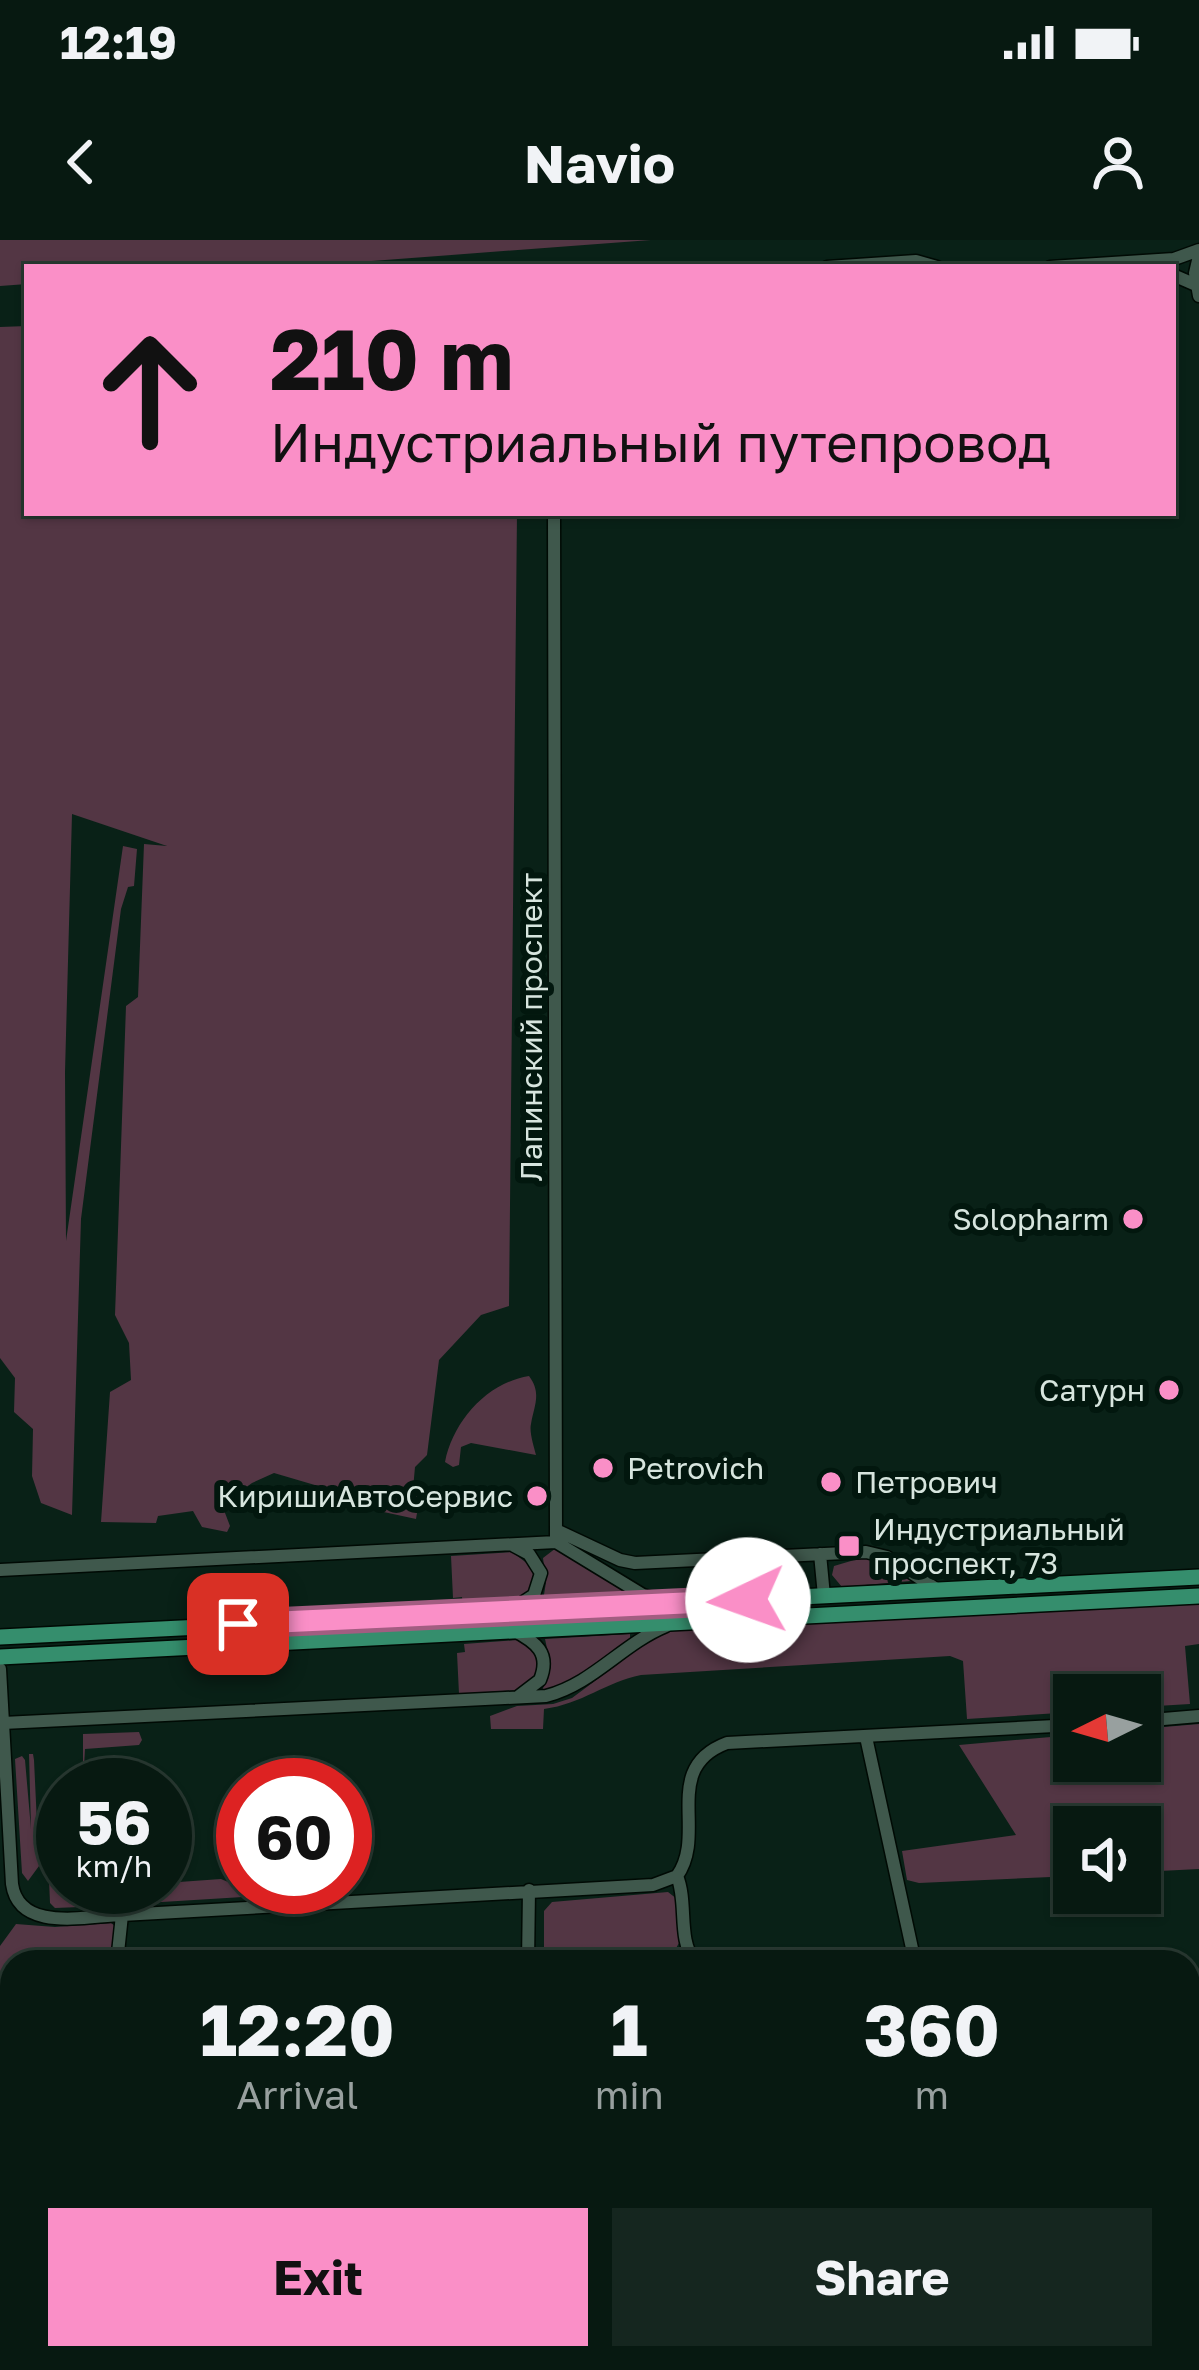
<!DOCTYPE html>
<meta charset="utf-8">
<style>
:root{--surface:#071911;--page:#15261f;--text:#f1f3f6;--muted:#98a09f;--line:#283831;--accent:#fa8fc7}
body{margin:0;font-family:"Golos Text",sans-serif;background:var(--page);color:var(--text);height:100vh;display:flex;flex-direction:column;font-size:45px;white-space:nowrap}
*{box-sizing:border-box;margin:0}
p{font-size:39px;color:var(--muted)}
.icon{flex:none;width:66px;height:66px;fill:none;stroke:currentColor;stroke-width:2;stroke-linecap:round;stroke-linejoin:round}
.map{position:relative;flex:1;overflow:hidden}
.sheet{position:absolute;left:0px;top:1710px;width:1200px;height:420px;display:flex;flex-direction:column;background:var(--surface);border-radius:36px 36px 0 0;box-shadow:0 3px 9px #0004,0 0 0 3px var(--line)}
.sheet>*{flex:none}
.top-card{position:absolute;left:24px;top:24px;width:1152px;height:252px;border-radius:0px;box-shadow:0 3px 9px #0004,0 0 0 3px var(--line);background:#fa8fc7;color:#111;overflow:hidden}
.needle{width:78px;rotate:265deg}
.buttons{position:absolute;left:1053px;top:1434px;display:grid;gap:24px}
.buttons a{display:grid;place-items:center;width:108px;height:108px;border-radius:0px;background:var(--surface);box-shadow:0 3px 9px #0004,0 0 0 3px var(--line);font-size:60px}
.speed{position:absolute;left:36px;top:1518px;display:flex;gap:24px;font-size:60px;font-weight:700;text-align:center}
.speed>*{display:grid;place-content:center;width:156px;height:156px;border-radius:50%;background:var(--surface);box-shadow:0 3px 9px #0004,0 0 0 3px var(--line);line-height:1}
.speed small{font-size:30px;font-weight:400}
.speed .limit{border:18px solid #d22;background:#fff;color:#111}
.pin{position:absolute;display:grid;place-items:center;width:102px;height:102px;color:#fff;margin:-51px;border-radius:24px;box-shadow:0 6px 18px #0006}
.me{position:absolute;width:132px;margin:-66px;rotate:267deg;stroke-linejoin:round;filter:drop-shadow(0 0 9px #0008)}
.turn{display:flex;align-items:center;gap:42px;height:252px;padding:0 48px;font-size:54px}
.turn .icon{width:156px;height:156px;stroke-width:2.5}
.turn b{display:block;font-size:84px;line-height:102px}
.eta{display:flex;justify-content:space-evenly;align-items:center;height:204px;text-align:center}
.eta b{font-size:72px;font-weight:700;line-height:84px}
.primary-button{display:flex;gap:24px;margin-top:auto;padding:24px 48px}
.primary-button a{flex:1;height:138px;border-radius:0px;background:var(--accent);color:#111;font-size:48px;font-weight:700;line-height:138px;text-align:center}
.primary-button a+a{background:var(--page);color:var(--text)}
.status{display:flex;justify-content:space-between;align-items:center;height:84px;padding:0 60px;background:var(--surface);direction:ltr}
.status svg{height:33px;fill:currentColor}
header{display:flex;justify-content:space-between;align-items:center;height:156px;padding:0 48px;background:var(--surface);font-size:54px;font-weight:700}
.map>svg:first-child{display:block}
.green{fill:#533644}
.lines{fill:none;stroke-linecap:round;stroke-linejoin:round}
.minor-casing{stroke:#000a04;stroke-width:15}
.major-casing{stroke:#000a04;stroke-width:18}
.minor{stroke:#3f584c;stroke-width:12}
.major{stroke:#358e6d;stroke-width:15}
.rail{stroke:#c2d1ca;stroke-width:3;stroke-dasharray:15 15;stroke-linecap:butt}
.route-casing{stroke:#a25d81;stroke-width:30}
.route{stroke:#fa8fc7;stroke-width:21}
.poi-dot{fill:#fa8fc7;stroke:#02170e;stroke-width:4.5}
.labels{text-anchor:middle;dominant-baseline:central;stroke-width:12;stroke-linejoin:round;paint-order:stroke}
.street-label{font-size:30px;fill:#d7e5de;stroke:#02170e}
.poi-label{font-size:30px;fill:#d7e5de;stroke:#02170e;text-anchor:end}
</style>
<div class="status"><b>12:19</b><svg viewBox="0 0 49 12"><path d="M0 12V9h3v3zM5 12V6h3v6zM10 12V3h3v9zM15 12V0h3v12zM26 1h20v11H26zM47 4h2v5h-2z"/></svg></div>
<header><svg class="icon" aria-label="back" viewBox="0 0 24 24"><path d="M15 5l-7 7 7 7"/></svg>Navio<svg class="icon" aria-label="person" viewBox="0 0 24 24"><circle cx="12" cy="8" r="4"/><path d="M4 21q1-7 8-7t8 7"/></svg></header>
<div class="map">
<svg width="1199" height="2130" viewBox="0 0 1199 2130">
<rect width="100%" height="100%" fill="#092117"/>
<!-- green -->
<path class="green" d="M0 0H651L292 27H27V44L0 46Z
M27 86V273H517L509 1066 481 1075 439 1120 427 1215 415 1227 413 1249 420 1255 416 1279 379 1271 376 1263 274 1233 252 1243 222 1265 230 1286 227 1292 202 1287 193 1271 158 1276 156 1283 101 1282 110 1152 131 1140 129 1103 115 1075 126 766 138 757 144 604 167 606 72 574 65 832 66 1001 123 606 137 609 134 646 128 647 121 669 81 979 72 1275 41 1263 32 1236 33 1189 14 1172 15 1138 0 1118V87Z
M529 1136C542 1153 534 1166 531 1184 529 1192 534 1207 536 1215L471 1203 461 1207 459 1225 453 1227 445 1222C453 1182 486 1143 529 1136Z
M556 1308 626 1351 627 1354 543 1361 546 1342 543 1318Z
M512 1312 532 1327C540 1369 491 1364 463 1366L462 1357 453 1358 451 1316Z
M861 1318 882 1321 910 1337V1341L842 1347 832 1335 834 1326Z
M1199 1363V1404L1185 1406 1190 1464 1140 1467V1455H1074V1472L967 1479 963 1421 950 1416 641 1435C606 1442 582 1464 544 1469L543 1489H491L490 1476 517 1466 553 1464 572 1458 662 1391Z
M630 1394V1399L575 1443 542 1451 551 1427 545 1399Z
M518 1400C537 1406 539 1420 536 1438L519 1450 459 1454 457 1413 465 1412 464 1404Z
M1199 1484V1629L1140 1632V1587H1074V1636L919 1643 907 1640 902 1611 1016 1595 959 1505 1074 1495V1521H1140V1489Z
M139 1492 142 1500 139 1505 85 1509 83 1545V1494Z
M29 1514H33L34 1520 39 1626 28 1641 22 1633 15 1519 22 1516 25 1520 31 1589Z
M63 1592V1647H86V1658L80 1667 55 1668 50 1663 47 1593Z
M221 1639 240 1647 243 1657 113 1665 99 1655 106 1647H165V1643Z
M668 1652 677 1659 680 1701 674 1712 544 1722V1671L552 1662Z
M111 1683 118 1688 113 1722H12V1872L0 1840V1706L16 1684 55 1687Z"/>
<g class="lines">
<!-- minor casing -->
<g class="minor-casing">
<path id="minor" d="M1199 16 1195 33 1199 56
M827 27 916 21 937 27
M1050 27 1174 19 1199 10
M1173 35 1196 45
M554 273 556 1302
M556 1290 620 1320 635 1323 866 1312 887 1317 938 1350
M514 1306 529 1314 541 1333 534 1355 514 1368
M820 1314 824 1356
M0 1330 556 1302 643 1355 665 1362
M513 1390C536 1402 551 1413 540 1440L519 1456
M0 1429 12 1644C19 1693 86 1676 122 1675L653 1645 677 1636
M1140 1481 1199 1476
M3 1483 546 1456C593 1444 622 1404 666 1386
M866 1497 915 1722
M677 1636C708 1593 660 1528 727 1503L1074 1485
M677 1636C688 1663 677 1699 695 1722
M117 1722 122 1675
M528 1722 529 1650
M524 2130 525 2118"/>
</g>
<!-- major casing -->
<g class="major-casing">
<path id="major" d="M0 1397 1199 1337
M0 1417 1199 1356"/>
</g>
<!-- minor -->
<use href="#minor" class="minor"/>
<!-- major -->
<use href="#major" class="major"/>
<!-- rail -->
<path class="rail" d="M0 1874 12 1906
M139 2118 150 2130"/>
</g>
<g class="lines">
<!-- route casing -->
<g class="route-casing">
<path id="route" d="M238 1384 748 1360"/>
</g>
<!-- route -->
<use href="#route" class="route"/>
</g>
<!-- markers -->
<g class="poi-dot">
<circle cx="1133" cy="979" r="12"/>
<circle cx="1169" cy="1150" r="12"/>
<circle cx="603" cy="1228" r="12"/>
<circle cx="831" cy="1242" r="12"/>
<circle cx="537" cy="1256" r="12"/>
<rect x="837" y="1294" width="24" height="24" rx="6"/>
</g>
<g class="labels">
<!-- street labels -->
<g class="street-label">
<text transform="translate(531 787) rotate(-90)">Лапинский проспект</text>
</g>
<!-- poi labels -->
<g class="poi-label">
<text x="1109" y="979">Solopharm</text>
<text x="1145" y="1150">Сатурн</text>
<text x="627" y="1228" text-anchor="start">Petrovich</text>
<text x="855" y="1242" text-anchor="start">Петрович</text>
<text x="513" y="1256">КиришиАвтоСервис</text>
<text x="873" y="1289" text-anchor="start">Индустриальный<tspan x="873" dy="34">проспект, 73</tspan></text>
</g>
</g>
</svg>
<div class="buttons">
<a><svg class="needle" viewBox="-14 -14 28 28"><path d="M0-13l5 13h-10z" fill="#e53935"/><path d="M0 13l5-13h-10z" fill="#98a09f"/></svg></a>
<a><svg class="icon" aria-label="sound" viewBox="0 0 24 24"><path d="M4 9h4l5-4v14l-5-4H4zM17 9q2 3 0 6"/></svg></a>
</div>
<div class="speed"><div>56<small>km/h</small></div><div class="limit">60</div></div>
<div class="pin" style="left:238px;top:1384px;background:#d93025"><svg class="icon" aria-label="arrive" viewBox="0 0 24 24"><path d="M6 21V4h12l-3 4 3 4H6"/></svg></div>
<svg class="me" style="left:748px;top:1360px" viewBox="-20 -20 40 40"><circle r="19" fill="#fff"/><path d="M0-13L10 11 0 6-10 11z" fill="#fa8fc7"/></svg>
<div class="top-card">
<div class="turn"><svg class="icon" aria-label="ahead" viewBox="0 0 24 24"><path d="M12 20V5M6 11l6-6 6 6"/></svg><div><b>210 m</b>Индустриальный путепровод</div></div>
</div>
<section class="sheet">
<div class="eta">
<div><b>12:20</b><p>Arrival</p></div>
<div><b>1</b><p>min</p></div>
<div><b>360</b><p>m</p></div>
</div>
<div class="primary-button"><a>Exit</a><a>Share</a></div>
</section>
</div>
